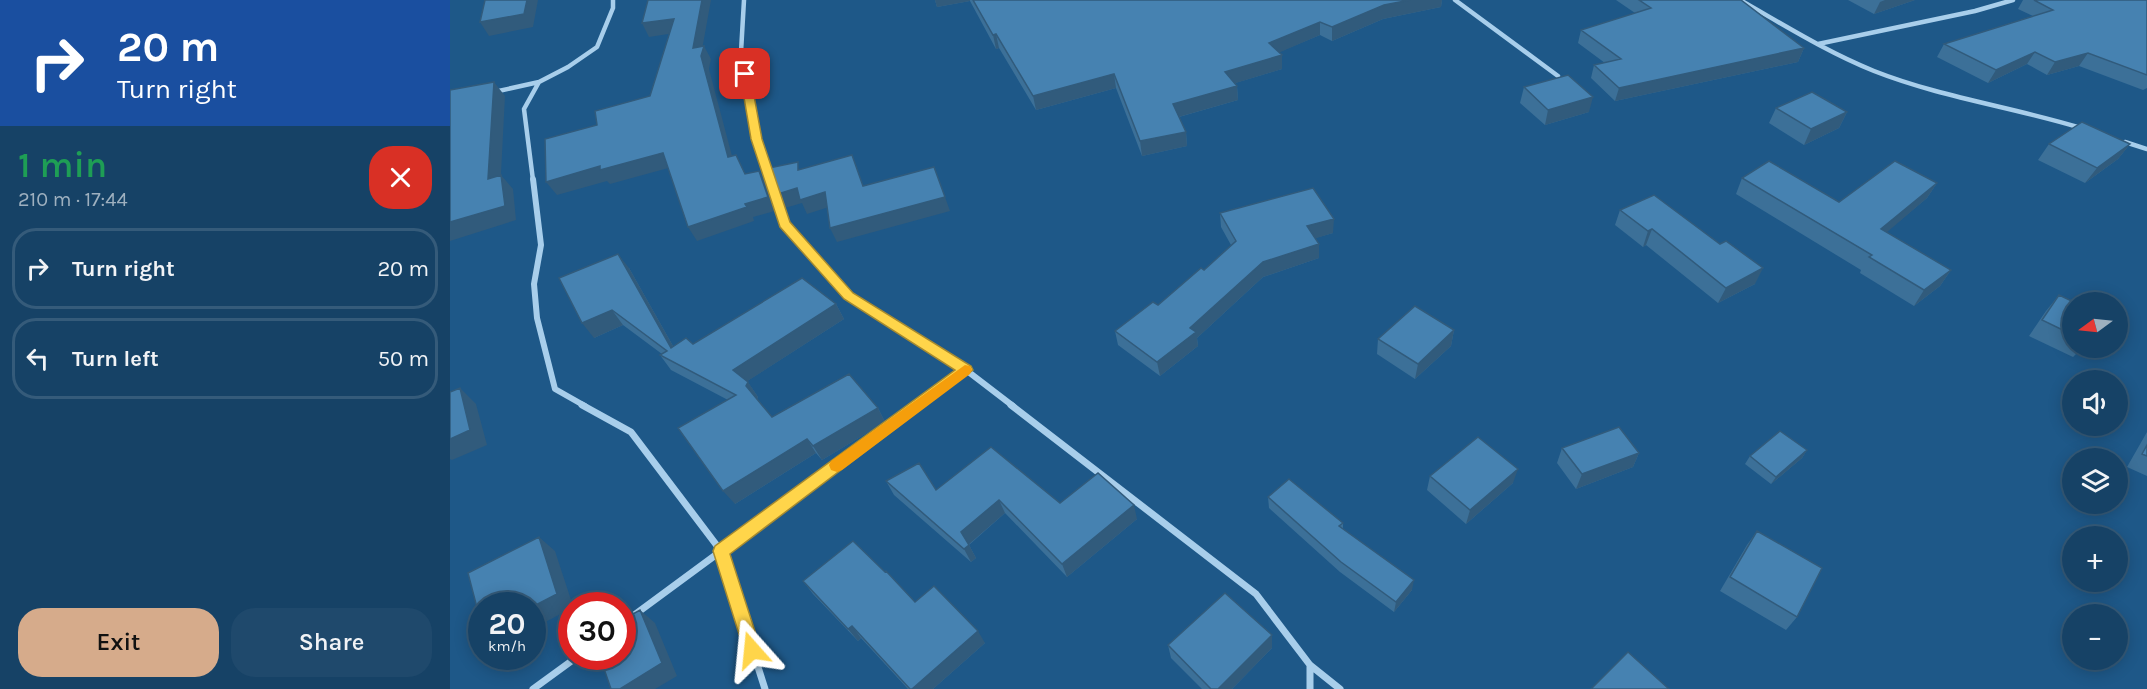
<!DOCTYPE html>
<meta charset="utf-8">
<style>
:root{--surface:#164266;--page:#1f496c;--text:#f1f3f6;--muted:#9eb0bf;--line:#355b7a;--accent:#d6ab8b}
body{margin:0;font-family:Karla,sans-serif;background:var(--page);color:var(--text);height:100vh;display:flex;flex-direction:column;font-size:22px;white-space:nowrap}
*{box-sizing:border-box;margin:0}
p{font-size:20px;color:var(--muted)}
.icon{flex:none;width:33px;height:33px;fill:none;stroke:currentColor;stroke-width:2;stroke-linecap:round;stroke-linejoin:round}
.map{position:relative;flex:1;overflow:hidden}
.sheet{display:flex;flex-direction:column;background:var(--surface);width:450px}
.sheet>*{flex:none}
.top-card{background:#1a4fa0;color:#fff;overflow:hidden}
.needle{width:39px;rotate:255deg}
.tools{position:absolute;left:1612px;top:292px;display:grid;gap:12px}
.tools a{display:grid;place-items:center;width:66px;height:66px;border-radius:50%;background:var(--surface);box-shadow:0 3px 15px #0003,0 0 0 2px var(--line);font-size:30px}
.speed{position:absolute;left:18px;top:592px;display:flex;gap:12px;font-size:30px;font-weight:700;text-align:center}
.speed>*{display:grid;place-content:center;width:78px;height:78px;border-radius:50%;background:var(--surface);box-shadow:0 3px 15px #0003,0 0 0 2px var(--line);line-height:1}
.speed small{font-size:15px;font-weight:400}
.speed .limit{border:9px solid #d22;background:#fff;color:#111}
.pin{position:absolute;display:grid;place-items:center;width:51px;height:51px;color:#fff;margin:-26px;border-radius:12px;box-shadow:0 3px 9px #0006}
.me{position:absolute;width:66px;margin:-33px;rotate:342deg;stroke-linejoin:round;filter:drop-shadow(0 0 4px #0008)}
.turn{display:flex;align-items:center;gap:21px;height:126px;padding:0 18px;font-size:27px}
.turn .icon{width:78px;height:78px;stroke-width:2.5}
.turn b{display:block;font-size:42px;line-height:51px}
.round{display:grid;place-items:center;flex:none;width:63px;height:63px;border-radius:24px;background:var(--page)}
.head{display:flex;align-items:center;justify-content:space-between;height:102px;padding:0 18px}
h1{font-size:36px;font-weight:600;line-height:45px;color:#1e9e55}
.button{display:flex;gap:12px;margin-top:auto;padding:12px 18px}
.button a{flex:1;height:69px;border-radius:24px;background:var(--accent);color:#111;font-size:24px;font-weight:600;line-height:69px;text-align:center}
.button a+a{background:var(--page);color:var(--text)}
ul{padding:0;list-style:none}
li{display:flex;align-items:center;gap:18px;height:81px;margin:0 12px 9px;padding:0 6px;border:3px solid var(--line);border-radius:24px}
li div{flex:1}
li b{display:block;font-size:22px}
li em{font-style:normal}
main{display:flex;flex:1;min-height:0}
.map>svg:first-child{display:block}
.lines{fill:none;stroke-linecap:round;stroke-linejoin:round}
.minor-far2{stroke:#a8ceeb;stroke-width:4.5}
.minor-far1{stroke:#a8ceeb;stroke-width:6}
.minor{stroke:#a8ceeb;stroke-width:7}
.wall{fill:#3c7098}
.shaded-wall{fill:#315b7c}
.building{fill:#4682b1;stroke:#315b7c;stroke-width:1.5}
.route{fill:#ffd54a;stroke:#a68a30;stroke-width:1.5}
.slow{fill:#f59e0b}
</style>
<main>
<section class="sheet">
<div class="top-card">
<div class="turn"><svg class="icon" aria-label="right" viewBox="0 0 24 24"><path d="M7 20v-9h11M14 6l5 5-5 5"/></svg><div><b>20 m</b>Turn right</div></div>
</div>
<div class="head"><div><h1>1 min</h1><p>210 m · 17:44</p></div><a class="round" style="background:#d93025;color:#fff"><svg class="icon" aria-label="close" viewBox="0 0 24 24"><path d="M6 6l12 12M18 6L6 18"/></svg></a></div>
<ul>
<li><svg class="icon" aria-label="right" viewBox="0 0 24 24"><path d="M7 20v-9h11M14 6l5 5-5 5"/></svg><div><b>Turn right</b></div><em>20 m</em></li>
<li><svg class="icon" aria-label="left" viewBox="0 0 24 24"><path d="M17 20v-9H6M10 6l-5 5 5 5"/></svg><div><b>Turn left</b></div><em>50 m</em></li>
</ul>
<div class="button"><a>Exit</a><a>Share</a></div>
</section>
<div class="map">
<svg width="1697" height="689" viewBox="0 0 1697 689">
<rect width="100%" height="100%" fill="#1e5888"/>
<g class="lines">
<!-- minor-far2 -->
<path class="minor-far2" d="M294 0 291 52 307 139 321 180
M1005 0 1108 76
M1290 0C1334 25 1377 52 1424 71 1490 97 1562 107 1631 128
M1368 44 1525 11 1563 0
M44 92 89 82
M1675 142 1697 149
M83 180 74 109 89 82 118 67 147 47 163 8V0"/>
<!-- minor-far1 -->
<path class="minor-far1" d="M83 179 91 245 84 284 87 318 105 389 135 406
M320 179 335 224 399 296 516 370 563 406
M467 406 516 370"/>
<!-- minor -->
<path class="minor" d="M132 405 181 432 271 551 315 689
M561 405 806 594 860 665 890 689
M172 624 469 405
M860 665V689
M83 689 127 657"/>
</g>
<!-- wall -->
<path class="wall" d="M485 0H992L991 7 933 19 882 41 870 35 829 52 832 69 785 83 787 86 788 100 729 117 736 132 737 146 692 156 666 88 586 110 549 48 546 49 520 1 487 7Z
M1166 0H1291L1354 48 1348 62 1165 101 1141 78 1144 65 1155 63 1128 43 1131 30 1185 13Z
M1398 0H1465L1424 14Z
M1573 0H1697V88L1693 90 1629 66 1597 75 1577 64 1538 83 1487 57 1494 44 1583 16 1568 9Z
M1074 87 1139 112 1095 125 1070 103Z
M1326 108 1397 112 1389 128 1354 145 1319 123Z
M1599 144H1680L1668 159 1635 183 1588 160Z
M1292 178 1389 202 1487 183 1477 198 1436 232 1501 270 1490 286 1464 306 1410 273 1411 270 1286 194Z
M1170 210 1270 244 1305 284 1268 303 1196 245 1193 247 1165 225Z
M770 213 883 233 865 238 869 258 813 277 747 338 748 346 710 376 668 345 665 331 708 305 754 270 781 245 771 227Z
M179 268 223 346 243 344 386 304 394 319 297 381 308 397 307 399 322 417 428 408 435 422 372 460 366 453 285 504 278 400 221 370 210 355 212 354 173 325 144 338Z
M1609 295 1623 303V348H1632L1623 357 1579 336 1596 311Z
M1004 330 1001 346 965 379 927 354 928 339Z
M1697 432V476L1677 467Z
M1112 448 1189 453 1183 467 1126 489 1107 463Z
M1357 450 1352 458 1321 484 1295 464 1300 456Z
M980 476 1063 483 1016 524 977 490Z
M436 481 486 490 610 503 687 519 617 577 555 513 519 545 526 558 521 562 444 495Z
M818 497 893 523V529L962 590 944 612 890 572 819 508Z
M1307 531 1347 617 1336 630 1270 591 1297 545Z
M353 581 465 602 535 643 483 689H458L411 638 408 641 363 594Z
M822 635V648L782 689H752L721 658 718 645Z"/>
<!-- shaded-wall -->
<path class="shaded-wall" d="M77 0H88L83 27 39 36 30 22Z
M252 0H261L250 61 243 48Z
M485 0H520V1L487 7Z
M960 0H992L991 7 933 19 882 41V27L934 5Z
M1435 0H1465L1424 14 1430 2Z
M224 19 231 32 199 37 192 23Z
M870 22V35L819 57V43Z
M546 34 549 48 546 49 543 35Z
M254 46 261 59 259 69 286 171 278 157 251 56Z
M1354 48 1348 62 1165 101 1169 88Z
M1585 52 1577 64 1538 83 1546 70Z
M1638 53 1629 66 1597 75 1605 62Z
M832 55V69L776 86 775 72Z
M664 74 666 88 586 110 583 96Z
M44 82 55 96 50 193 38 179Z
M787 86 788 100 725 118 723 104Z
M1143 97 1139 112 1095 125 1098 110Z
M1397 112 1389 128 1354 145 1361 129Z
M736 132 737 146 692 156 690 141Z
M1680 144 1668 159 1635 183 1647 168Z
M213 153 222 167 160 184 157 181 107 195 96 182 150 166Z
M309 171 316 184 325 211 303 217 304 221 247 241 238 227 295 204Z
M51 175 63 189 66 220 0 241V222Z
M1487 183 1477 198 1422 245 1431 229Z
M347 188 375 192 382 206 357 214 352 203 335 208 328 194Z
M495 197 500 211 387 242 380 228Z
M884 219 883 233 857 241V226Z
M1202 229 1196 245 1193 247 1198 231Z
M869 244V258L813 277 747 338 748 346 710 376 707 362 740 328 813 262Z
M168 254 179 268 232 362 221 348Z
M1313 268 1305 284 1268 303 1276 288Z
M1501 270 1490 286 1464 306 1474 290Z
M386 304 394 319 293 384 283 370Z
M162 310 173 325 144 338 132 323Z
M1004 330 1001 346 965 379 968 364Z
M298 382 308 397 306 400 296 386Z
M10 388 26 404 37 445 2 460 0 459V439Z
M428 408 435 422 372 460 363 446Z
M357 439 366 453 285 504 273 491Z
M1357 450 1352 458 1321 484 1326 477Z
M1189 453 1183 467 1126 489 1132 474Z
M1068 469 1063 483 1016 524 1020 510Z
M549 500 555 513 518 545 511 532Z
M684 505 687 519 617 577 612 564Z
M89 537 105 551 123 606H122V608L82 629V607Z
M519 545 526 558 521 562 514 549Z
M964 580 962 590 944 612 946 602Z
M190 610 205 623 227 676 205 689H170Z
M402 626 411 638 408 641 398 629Z
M528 631 535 643 483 689H462Z
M822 635V648L782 689H768Z"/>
<!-- building -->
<path class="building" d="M35 0H77L74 14 30 22Z
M198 0H252L243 48 254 46 251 56 278 157 286 155 295 174 309 171 318 197 295 204 297 207 238 227 213 153 150 170V166L96 182 95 139 147 125 145 111 200 96 224 19 192 23Z
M523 0H960L934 5 882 27 870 22 819 43 832 55 775 72 787 86 723 104 736 132 690 141 664 74 583 96 546 34 543 35Z
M1189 0H1291L1354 48 1169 88 1144 65 1171 59 1131 30 1201 8Z
M1584 0H1697V75L1638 53 1605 62 1585 52 1546 70 1494 44 1603 10Z
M1118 75 1143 97 1098 110 1074 87Z
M44 82 38 179 51 175 55 206 0 222V90Z
M1362 92 1397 112 1361 129 1326 108Z
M1632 122 1680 144 1647 168 1599 144Z
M402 155 413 186 484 167 495 197 380 228 375 192 350 200 347 188 328 194 319 168 348 162V170Z
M1319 161 1389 202 1445 161 1487 183 1431 229 1501 270 1474 290 1419 257 1422 255 1292 178Z
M863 188 884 219 857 226 869 244 813 262 740 328 746 332 707 362 665 331 703 302 708 305 751 268 754 270 786 241 770 213Z
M1204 195 1270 244 1276 241 1313 268 1276 288 1202 229 1198 231 1170 210Z
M168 254 221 348 236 338 243 344 352 278 386 304 283 370 298 382 296 386 322 417 399 374 428 408 363 446 357 439 273 491 228 428 286 395 210 355 217 351 162 310 132 323 109 278Z
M1609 295 1626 303H1623V335L1592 320Z
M965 306 1004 330 968 364 928 339Z
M10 388 20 430 0 439V392Z
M1169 427 1189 453 1132 474 1112 448Z
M1330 431 1357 450 1326 477 1300 456Z
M1028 437 1068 469 1020 510 980 476Z
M1697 445V456L1692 454Z
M541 447 610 503 648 473 684 505 612 564 549 500 511 532 519 545 514 549 436 481 469 463 486 490Z
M839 479 893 523 889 526 964 580 946 602 891 562 818 497Z
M1307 531 1372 568 1347 617 1280 577Z
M89 537 107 594 82 607 32 606V627L18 573Z
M403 541 435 572 436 571 465 602 484 586 528 631 462 689H460L402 626 398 629 353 581Z
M775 593 822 635 768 689H761L718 645Z
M190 610 212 663 170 689H161L150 657H172V620Z
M1178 652 1219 689H1141Z"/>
<!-- route -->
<path class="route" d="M295 71 300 74 312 139 340 222 403 293 521 366 523 370 280 554 311 650 309 656 302 658 296 656 294 650 263 551 265 546 505 370 394 299 330 227 301 139 290 74Z"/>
<!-- slow -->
<path class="slow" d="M515 365 520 366 522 370 520 374 392 470 387 472 381 470 379 465 381 461Z"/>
</svg>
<div class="tools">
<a><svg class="needle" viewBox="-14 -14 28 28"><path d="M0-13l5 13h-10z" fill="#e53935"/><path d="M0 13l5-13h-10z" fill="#9eb0bf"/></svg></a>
<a><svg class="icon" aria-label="sound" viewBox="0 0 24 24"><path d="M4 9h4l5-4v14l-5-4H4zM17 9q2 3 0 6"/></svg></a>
<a><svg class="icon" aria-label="layers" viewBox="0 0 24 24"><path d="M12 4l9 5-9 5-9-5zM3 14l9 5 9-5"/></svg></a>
<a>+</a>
<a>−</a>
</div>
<div class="speed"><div>20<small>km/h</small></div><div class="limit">30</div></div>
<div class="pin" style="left:295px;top:74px;background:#d93025"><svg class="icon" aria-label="arrive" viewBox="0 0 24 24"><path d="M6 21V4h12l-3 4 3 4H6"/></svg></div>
<svg class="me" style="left:302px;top:650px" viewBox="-20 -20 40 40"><path d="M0-17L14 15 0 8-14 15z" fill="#ffd54a" stroke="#fff" stroke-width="4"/></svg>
</div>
</main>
